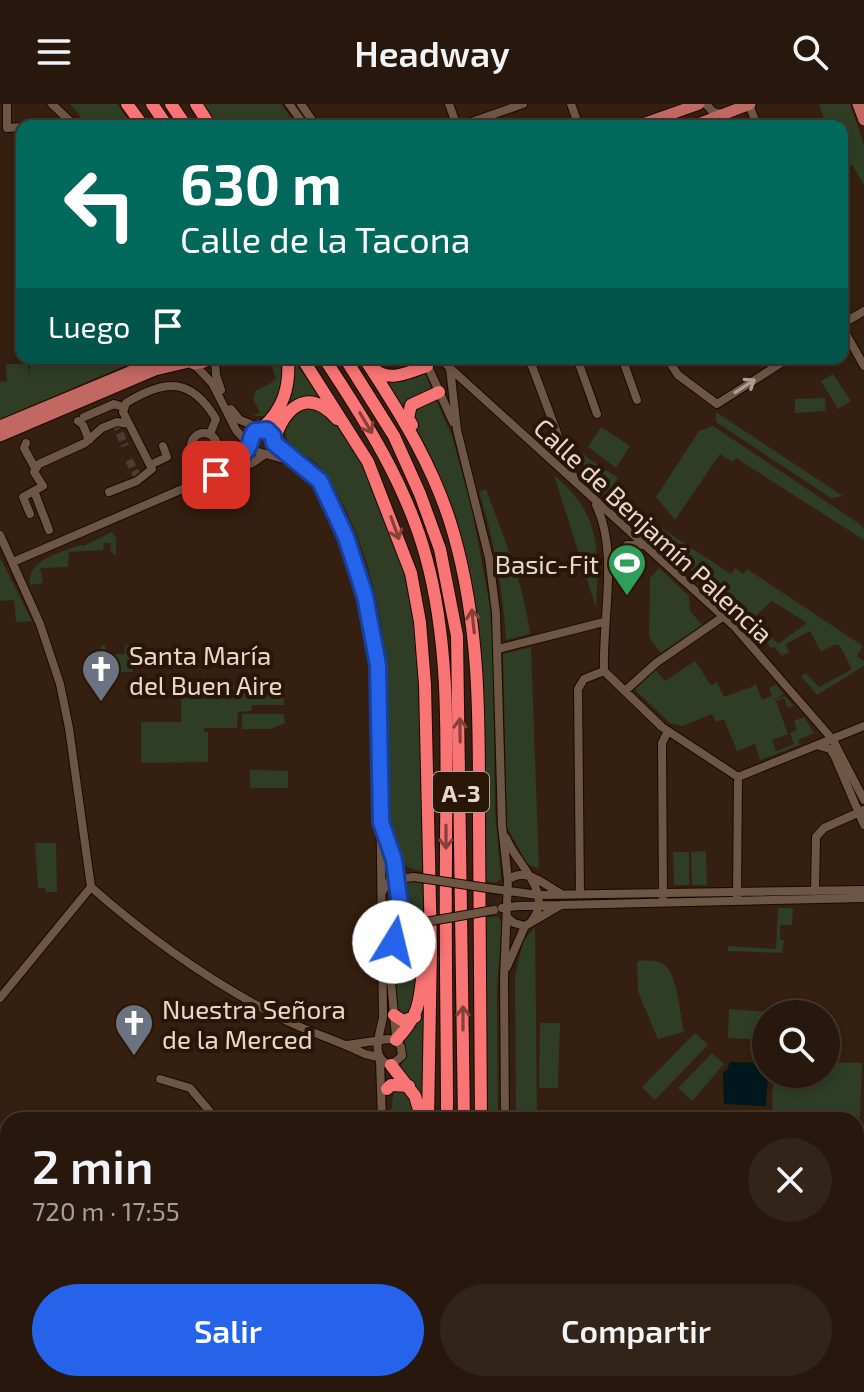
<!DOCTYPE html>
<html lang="es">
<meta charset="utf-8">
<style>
:root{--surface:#27170c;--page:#33241a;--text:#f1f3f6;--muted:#a49f9d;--line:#43362d;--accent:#2563eb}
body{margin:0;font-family:"Exo 2",sans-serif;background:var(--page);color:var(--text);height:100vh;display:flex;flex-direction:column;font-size:30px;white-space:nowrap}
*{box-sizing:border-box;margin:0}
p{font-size:26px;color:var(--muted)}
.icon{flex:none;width:44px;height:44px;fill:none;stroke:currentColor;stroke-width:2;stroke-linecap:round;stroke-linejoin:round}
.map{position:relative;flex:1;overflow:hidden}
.side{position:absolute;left:0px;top:1008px;width:864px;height:280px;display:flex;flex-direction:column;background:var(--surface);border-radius:24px 24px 0 0;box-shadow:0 4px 12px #0003,0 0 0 2px var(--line)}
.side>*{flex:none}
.banner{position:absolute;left:16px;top:16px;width:832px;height:244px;border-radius:16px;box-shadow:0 4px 12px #0003,0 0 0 2px var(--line);background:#00695c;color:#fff;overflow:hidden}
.fabs{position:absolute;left:752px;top:896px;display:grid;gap:16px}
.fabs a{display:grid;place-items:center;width:88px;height:88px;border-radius:50%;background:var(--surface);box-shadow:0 4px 12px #0003,0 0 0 2px var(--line);font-size:40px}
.pin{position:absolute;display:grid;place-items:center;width:68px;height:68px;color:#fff;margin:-34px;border-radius:16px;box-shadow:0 4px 12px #0006}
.me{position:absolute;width:88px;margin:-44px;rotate:9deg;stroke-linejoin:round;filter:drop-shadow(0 0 6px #0008)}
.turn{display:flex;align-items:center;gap:28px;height:168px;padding:0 32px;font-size:36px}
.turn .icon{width:104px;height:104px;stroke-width:2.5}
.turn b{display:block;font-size:56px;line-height:68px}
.then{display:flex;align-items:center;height:76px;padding:0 32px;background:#0003;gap:16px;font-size:30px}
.round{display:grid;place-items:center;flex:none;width:84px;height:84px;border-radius:42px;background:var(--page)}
.head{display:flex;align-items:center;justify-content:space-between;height:136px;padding:0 32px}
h1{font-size:48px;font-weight:600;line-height:60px}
.primary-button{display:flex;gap:16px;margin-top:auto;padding:16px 32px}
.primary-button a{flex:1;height:92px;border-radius:48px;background:var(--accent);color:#fff;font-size:32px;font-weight:600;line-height:92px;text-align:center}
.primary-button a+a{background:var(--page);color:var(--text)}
header{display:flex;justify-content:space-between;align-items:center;height:104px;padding:0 32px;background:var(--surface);font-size:36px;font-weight:600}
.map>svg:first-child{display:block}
.green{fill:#2f3d25}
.water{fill:#00181d}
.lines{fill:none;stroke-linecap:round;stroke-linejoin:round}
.minor-tunnel{stroke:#4f3b2d;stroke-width:8;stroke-dasharray:8 4;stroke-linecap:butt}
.minor-casing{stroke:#1b0800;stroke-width:10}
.major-casing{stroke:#1b0800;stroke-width:13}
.highway-casing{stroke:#1b0800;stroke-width:14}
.minor{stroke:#6e5645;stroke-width:8}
.major{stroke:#c16862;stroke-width:11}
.highway{stroke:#f97475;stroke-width:12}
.minor-bridge-casing{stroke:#1b0800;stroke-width:10;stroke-linecap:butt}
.minor-bridge{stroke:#6e5645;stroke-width:8}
.oneway{stroke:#b19e91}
.oneway2{stroke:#874038}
.route-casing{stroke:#184099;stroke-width:20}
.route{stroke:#2563eb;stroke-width:14}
.labels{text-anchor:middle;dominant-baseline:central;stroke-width:8;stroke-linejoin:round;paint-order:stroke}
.shield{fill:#2a1606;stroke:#ae9e93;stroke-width:2}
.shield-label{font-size:24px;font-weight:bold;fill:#e7d8cf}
.street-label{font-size:26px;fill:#e7d8cf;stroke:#2a1606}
.poi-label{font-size:26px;fill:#e7d8cf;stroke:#2a1606;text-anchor:start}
</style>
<header><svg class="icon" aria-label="menu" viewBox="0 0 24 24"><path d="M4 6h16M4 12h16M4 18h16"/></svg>Headway<svg class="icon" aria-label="search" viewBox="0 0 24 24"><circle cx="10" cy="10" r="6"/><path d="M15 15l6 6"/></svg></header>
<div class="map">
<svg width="864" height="1288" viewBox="0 0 864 1288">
<rect width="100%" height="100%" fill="#341f10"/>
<!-- green -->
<path class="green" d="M70 0H117L133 22H88Z
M196 0H281L297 22H211Z
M819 0H850L864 41V81L852 61 842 66V22H827Z
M73 254H143L0 315V278L7 277 6 260H28L29 270 31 256Z
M268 254H285V278L270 309 267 312H253L260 308 253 296 255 287 271 279 276 274Z
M292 254 325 300 285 308Z
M425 268 431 285 402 301 388 278Z
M833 270 851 297 838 305 821 277Z
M825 294 826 307 795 309V295Z
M436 296 452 332 472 405 490 503 493 546 495 707 501 775 495 779 486 777 480 531 472 482 450 402 411 311 416 303Z
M306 302 332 311 362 359 403 461 411 492 420 556 422 767C414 766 406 764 401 757 381 729 390 625 388 587 388 569 385 550 383 532 375 477 356 413 323 367 310 348 279 347 286 318Z
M716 308 843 392 831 394 716 318Z
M713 322 861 421 864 425V436L736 354 733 358 720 350 675 416 656 393 699 327Z
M601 323 630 342 616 364 588 343Z
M577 349H581L618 374 613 381 619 392 630 399 627 405 650 425 655 420 731 470 735 464 744 470 747 465 863 542 857 552 864 557V562L817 591 801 572 806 569 819 583 852 565 840 542 835 540 821 548 810 527 786 540 789 548 782 552 774 543 771 544 759 531 764 525 778 540 807 519 772 497 754 513 761 522 755 527C723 492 686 462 651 431 622 406 592 385 577 349Z
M554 371C602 412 599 445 596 504Z
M486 385C503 433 524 479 530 530L506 536C503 486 494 436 479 388Z
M112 428 116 434V451L111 448 110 439H104L103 446 69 448 68 463 40 464 43 479 30 481C26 455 61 449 80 441L83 442Z
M0 455H1L32 517 16 518 14 496 0 497Z
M659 464 689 492 690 507 702 521 661 549 649 533 650 474Z
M101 541H105L106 550H125V541H132L133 568 102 569Z
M531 543 539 765 527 760 507 723 503 550Z
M695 557 711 581 717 578 724 593 754 582 755 578 762 596 772 592 769 584 776 581 784 590 773 596 785 592 794 602 788 604 784 594 776 597 788 630 772 636 776 647 794 640 790 629 797 626 794 617 804 613 814 629 798 636 800 641 760 656 755 640 737 647 724 615 716 618 712 610 682 622 670 619 636 587V584L655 565 665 577Z
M205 582H284V601H252L251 607 238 608 237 624H204V628H208V658L141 659V618H181V584H204Z
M242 610H284L285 619 271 625H242Z
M250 666 288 667V684H250Z
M35 739H56L57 788H46L45 784H38Z
M706 747 707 781H692L691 748Z
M673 748H689V781H674Z
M411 777 422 779 424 813 404 817V778Z
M778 804H793L792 821H780V836H784L782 849 728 847V842L776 845Z
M497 812 502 818 497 885 498 1016H487L485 814Z
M535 823 537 1016H516L515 872 523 838Z
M422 824 417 900 410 913 397 909C394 876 384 840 422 824Z
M637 857C645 857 656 855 663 860 678 869 680 912 684 928L658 935 638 888Z
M424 882 425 1016 400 964 404 953 405 932Z
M729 905 769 908 766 910V936L728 934Z
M540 919H560L558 984H539Z
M695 929 708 941 655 996 642 983Z
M712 949 724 960 692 997 678 984Z
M826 958 862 959 860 1013 772 1010 773 970H826Z
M394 984 406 985 419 1016H390Z
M864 1175V1288H729L725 1280H856V1182Z"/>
<!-- water -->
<path class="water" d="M730 958 766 959V970H768L766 1002 724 1000 723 968 727 966Z"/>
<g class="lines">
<!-- minor-tunnel -->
<path class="minor-tunnel" d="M115 318 125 342
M129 356 139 375"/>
<!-- minor casing -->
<g class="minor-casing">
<path id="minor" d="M7 0V24L22 23
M52 0 75 22
M289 0 305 22
M301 0 316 22
M449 0 457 22
M571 0 579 22
M706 0 713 8 721 10
M749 0 757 22
M460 22 523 0
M842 220 864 207
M842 223 864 262
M215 254 216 271 221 286
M424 254 453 318
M440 254 450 264 457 326 489 454 496 509 502 722 508 776 504 875 505 1016
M529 254 575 377
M577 254 597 310
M622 254 637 296
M667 254 678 271 717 300 789 254
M194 260 212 279 236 326 255 347 294 358
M451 265 734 522 833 636 864 696
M231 305 240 316 271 328 274 338
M84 313 114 300 123 303
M78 317 83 321 89 336
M191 342a13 13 0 1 1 26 0a13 13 0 1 1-26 0Z
M26 339 24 344 35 364
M274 339 313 369 323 383 353 453 369 509 378 561 379 597 383 913C380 931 369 955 391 961
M150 361 167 353 163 342
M231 368 254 358 264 351
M34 387 49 426
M109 388 137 377 152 365 123 308 126 299C165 275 191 273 216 315L210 330
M596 401C619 447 602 516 604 567L662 623 738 673 864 622
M30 410 23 393 43 382 34 368 39 360 85 339 102 324 117 318 129 320
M0 431 40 520 60 580 69 624 91 783C151 836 213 880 285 916 311 929 339 937 365 950L378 953
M13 458 222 368 238 358 250 341
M608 461 627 441H642
M498 545 604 518
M625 587 656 559 724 512
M820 642 830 645 835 653 864 721
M383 723 398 773 400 802 390 865 396 933
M506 734C517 761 555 789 531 818
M508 776C526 762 543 780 560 789
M494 785 538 791 864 786
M815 787 816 733 824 724 864 706
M382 788 390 776 414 773
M580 791 578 585 584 575 604 567
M737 792 738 673
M663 793 662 639 668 627
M502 804 518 802 864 794
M382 807C390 823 398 822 414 820
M507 813 514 819 525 822 561 801
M507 863 525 822
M0 894 91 783
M347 941 388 935 396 936 401 943 402 952 391 961
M380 956 382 1016
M160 975 190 984 217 1016
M856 1027H864
M0 1044 8 1058
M856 1165 864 1158
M175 1280 178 1288
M315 1280 319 1288
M506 1280V1288
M587 1280 590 1288
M618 1280 621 1286 629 1288
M712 1280 716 1288
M385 1288V1280
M516 1288 520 1280
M606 1288 619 1283
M629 1288 639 1280"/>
</g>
<!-- major casing -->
<g class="major-casing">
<path id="major" d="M858 0 864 16
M637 22 699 0
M693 22 750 0
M186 254 194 260 204 258 210 254
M0 322 163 254
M0 332 155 266 189 258"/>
</g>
<!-- highway casing -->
<g class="highway-casing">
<path id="highway" d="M127 0 143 22
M152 0 167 22
M171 0 186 22
M196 0 210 22
M302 254 368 358 411 469 420 518 425 581 431 842 428 1016
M324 254C365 316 406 380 426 453 452 548 446 651 446 749 445 838 447 927 447 1016
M345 254 394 332 420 390 440 445 457 532 464 1016
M364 254C401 310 436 366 454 431 481 526 479 622 479 719 480 818 480 917 481 1016
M374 265C390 279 409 268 427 262
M412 321 408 314 411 301 439 288
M262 324C284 305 290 282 288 254
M274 337C284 305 307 281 337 315
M394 911 403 917 415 913
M396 936C419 912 420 897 423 865
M391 961 415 992 422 1016
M387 985 391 981 409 982
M431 1280V1288
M449 1280V1288
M468 1280 469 1288
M483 1280V1288"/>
</g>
<!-- minor -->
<use href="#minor" class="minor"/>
<!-- major -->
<use href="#major" class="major"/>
<!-- highway -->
<use href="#highway" class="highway"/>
<!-- minor-bridge casing -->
<g class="minor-bridge-casing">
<path id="minor-bridge" d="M414 773 494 785
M414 820 494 806"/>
</g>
<!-- minor-bridge -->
<use href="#minor-bridge" class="minor-bridge"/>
</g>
<!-- one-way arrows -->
<defs><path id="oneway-shaft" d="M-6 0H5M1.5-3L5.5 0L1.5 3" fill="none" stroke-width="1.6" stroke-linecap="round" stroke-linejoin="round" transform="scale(2)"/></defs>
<use class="oneway" href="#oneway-shaft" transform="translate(745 282) rotate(-33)"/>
<g class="oneway2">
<use href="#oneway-shaft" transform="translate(366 319) rotate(59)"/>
<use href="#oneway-shaft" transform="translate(395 424) rotate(70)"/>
<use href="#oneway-shaft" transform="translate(473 517) rotate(-96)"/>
<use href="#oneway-shaft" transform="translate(460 626) rotate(-91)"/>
<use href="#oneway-shaft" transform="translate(446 733) rotate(90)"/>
<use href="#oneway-shaft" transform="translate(463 914) rotate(-90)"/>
</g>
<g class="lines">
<!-- route casing -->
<g class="route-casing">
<path id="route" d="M216 371C231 364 244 354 250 339 251 335 252 330 255 327L267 326 273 332 274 339 320 377 346 433 365 492 378 561 381 718 394 756 400 802 394 838"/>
</g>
<!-- route -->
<use href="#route" class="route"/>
</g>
<!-- icons -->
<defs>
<g id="stadium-pin" transform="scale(2)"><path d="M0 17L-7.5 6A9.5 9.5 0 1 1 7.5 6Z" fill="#2e9e5b" stroke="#2a1606"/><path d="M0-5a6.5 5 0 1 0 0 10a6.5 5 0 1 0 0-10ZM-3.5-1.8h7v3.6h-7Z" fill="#fff"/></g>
<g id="church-pin" transform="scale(2)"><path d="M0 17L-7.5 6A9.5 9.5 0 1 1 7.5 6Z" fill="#6b7280" stroke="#2a1606"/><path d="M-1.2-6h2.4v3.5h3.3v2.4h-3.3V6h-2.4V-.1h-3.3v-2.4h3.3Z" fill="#fff"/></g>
</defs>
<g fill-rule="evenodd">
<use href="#stadium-pin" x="627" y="459"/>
<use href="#church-pin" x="101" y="565"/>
<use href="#church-pin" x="134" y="919"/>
</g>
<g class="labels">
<!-- shield labels -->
<rect class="shield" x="433" y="668" width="56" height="40" rx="6"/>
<g class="shield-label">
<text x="461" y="688">A-3</text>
</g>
<!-- street labels -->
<g class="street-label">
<text transform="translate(654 426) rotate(43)">Calle de Benjamín Palencia</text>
</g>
<!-- poi labels -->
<g class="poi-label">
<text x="599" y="459" text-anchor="end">Basic-Fit</text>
<text x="129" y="550">Santa María<tspan x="129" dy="30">del Buen Aire</tspan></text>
<text x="162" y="904">Nuestra Señora<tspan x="162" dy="30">de la Merced</tspan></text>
</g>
</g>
</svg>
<div class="fabs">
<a><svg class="icon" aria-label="search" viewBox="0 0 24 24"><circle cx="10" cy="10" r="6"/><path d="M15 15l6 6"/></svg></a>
</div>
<div class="pin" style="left:216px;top:371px;background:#d93025"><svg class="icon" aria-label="arrive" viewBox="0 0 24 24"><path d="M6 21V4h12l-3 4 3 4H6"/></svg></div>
<svg class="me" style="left:394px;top:838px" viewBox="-20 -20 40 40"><circle r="19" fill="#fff"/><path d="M0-13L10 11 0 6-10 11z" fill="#2563eb"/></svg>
<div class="banner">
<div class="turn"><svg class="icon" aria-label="left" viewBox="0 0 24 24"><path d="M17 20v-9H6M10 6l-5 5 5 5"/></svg><div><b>630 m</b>Calle de la Tacona</div></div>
<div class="then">Luego<svg class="icon" aria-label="arrive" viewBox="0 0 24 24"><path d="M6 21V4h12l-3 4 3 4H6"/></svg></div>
</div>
<section class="side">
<div class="head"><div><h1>2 min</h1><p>720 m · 17:55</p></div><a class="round"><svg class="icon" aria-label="close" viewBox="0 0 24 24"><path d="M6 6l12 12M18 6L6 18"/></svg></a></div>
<div class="primary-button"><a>Salir</a><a>Compartir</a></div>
</section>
</div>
